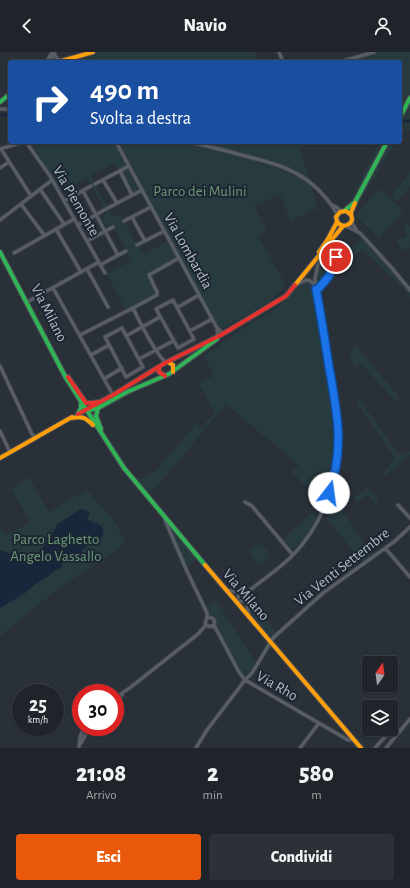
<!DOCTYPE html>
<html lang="it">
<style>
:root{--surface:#20242a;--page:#2d3036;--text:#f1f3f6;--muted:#a2a4a8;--line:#3d4147;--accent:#ea580c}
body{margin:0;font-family:"Alegreya Sans",sans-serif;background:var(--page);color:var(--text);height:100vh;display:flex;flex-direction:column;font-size:15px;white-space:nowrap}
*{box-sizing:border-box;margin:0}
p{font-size:13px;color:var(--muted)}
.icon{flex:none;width:22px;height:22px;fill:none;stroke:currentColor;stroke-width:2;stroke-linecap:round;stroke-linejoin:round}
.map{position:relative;height:696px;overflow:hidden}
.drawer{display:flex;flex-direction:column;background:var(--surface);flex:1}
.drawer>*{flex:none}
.banner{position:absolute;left:8px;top:8px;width:394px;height:84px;border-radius:4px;box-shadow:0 1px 3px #0004,0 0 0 1px var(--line);background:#1a4fa0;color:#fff;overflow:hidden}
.needle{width:26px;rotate:14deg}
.fabs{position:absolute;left:362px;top:604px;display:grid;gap:8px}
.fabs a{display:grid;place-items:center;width:36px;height:36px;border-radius:4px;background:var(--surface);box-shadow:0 1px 3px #0004,0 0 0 1px var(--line);font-size:20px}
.speed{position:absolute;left:12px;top:632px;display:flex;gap:8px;font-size:20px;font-weight:700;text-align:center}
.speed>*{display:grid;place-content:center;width:52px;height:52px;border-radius:50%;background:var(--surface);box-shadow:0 1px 3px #0004,0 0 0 1px var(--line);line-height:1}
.speed small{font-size:10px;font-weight:400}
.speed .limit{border:6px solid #d22;background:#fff;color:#111}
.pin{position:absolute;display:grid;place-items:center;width:34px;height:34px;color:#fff;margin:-17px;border:2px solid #fff;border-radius:50%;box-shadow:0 1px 4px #0007}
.me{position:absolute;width:44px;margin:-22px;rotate:15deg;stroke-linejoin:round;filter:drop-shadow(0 0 3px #0008)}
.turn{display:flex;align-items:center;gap:14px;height:84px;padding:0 16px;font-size:18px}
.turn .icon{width:52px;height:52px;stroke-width:2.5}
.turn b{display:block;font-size:28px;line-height:34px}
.eta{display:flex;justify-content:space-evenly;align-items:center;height:68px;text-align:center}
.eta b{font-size:24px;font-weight:800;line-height:28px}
.primary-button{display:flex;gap:8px;margin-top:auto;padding:8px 16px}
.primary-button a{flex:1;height:46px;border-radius:4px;background:var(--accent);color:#fff;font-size:16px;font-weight:800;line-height:46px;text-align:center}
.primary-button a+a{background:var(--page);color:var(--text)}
header{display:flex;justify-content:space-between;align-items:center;height:52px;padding:0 16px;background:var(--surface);font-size:18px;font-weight:800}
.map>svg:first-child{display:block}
.green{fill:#273a3e}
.water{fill:#19273c}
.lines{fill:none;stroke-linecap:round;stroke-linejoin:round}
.canal{stroke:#19273c;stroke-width:3}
.street-casing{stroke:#484c55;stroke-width:4.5}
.fast-casing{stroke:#484c55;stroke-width:6}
.slow-casing{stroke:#484c55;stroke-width:6}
.jam-casing{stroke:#484c55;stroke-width:6}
.street{stroke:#5a5e66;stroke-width:2.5}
.fast{stroke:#30b455;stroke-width:4}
.slow{stroke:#ff9f0a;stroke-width:4}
.jam{stroke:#e5322d;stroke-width:4}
.route-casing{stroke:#114b97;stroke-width:10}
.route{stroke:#1a73e8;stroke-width:7}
.labels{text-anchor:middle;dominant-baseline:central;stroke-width:4;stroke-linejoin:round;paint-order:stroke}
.park-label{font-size:15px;fill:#6b9a76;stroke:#1d2633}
.street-label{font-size:15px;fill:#b4bcc9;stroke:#1d2633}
</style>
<header><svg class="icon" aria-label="back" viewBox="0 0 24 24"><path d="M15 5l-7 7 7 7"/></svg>Navio<svg class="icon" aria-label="person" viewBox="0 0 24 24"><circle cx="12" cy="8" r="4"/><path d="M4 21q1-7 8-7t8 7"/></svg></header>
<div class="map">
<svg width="410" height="696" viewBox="0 0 410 696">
<rect width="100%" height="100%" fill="#2a3038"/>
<!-- green -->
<path class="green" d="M98 0H255L259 10H80L78 6Z
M376 0H410V78H404L400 83V10H344Z
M30 90H307L300 98 318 156 291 169 280 143 254 154 267 179 258 184 286 233C273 252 241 266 220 277L212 264 143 136 133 141 120 117 118 118 114 111 90 124 113 165 120 162 143 202 168 189 178 206 148 223 156 240V242L126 259 107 222 132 208 112 172 107 175 101 166 107 161 87 126 61 140 30 92Z
M379 90H396L357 154 350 149 356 138Z
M410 120V134L398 150 391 144Z
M379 137 403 159 379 186 355 164Z
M403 167 410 174V195L405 200 396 190 399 187 407 185Z
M362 186 395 221 410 240V246L402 235 362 197 329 231 317 247 337 375 335 413 330 436 322 454H319L301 429 291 420 299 413 226 352 155 437 148 442 136 426 140 427 156 419 196 371 201 375 215 361 199 332 213 324 204 304 234 282 276 256 295 239 302 231 307 229 310 230 313 232 315 237 319 226 318 215 329 199 334 203 330 227 342 214 344 206Z
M355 292 400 346 395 349 360 311 356 317 349 301Z
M359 347 400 403 410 399V403L385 424 383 421 395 406 356 350Z
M29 425 49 460 87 438 117 472 121 482 124 485 125 491 110 503 60 535 0 584V475L6 484 30 470 11 436Z
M368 436 379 450 376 453 368 443 357 450 354 445Z
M341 456 372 503 362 510 326 466Z
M315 458 316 469 302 490 293 497 290 496 283 486Z
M174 480 196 507 187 515 173 482Z
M261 491 271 504 258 513 249 499Z
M260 532H262L254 539 251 545 276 581C273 584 271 584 268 581 251 563 236 554 260 532Z
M216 548 256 610 251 618 247 622H243L242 620 216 574 215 568 211 564 206 554Z"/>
<!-- water -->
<path class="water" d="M80 457 86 458 89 460V464L87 466 88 468C90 468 92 470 94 471 98 473 96 470 100 473 107 479 102 487 97 491H93L88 492 85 496 82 497 81 503 71 506 61 502H60L59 504 64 508 62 511V515L54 519 46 526 38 530 24 542 0 556V498C10 503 33 506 42 497 48 491 52 482 56 475L57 472 74 462 78 458Z"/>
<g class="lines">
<!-- canal -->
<path class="canal" d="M0 63H10
M400 69H410"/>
<!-- street casing -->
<g class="street-casing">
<path id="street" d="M54 0C55 5 57 8 62 9
M279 0 283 10
M47 10 49 5 53 0
M51 10 53 1
M340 10 374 0
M0 57H10
M26 90 50 124 105 221
M116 90 217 276 223 281
M190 90C207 94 224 98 241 103 274 111 303 118 325 145 330 151 335 156 337 163
M0 97 23 90
M1 97 31 144
M0 116 9 110
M120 119 132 143
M103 128 117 151
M95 132 129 114
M40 137 64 172
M83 139 118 203
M64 149 91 134
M21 152 44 183
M333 153 342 159
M108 156 142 138
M132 165 145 189
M0 168 52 128
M124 169 151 155
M351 169 357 179
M78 173 106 157
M346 174 360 181 391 215 410 238
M56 177 81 220
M87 189 113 175
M137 193 164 179
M14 201 74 167
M100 213 126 199
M87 217 108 255
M296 233C304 228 310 225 315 234
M53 236 113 343
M316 237 319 236 329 224 337 203
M173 248 194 287 178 296 156 257Z
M27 250 99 210
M178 255 199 243
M133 256C138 267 158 306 166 310
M122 276 143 315 126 325 105 285Z
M217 276 218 284
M190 279 212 267
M80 283 133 256 157 243V240L149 223 179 206
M126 284 160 265
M91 303 109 293
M139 307 173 289
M0 314 32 382 36 386
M104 327 122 316
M0 379 10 400
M245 450 252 454 293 503
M398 453 410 466
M165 468 186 517 207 561V567
M385 496 410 525
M225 537C234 540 241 542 250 538 264 527 280 516 293 503 325 470 340 422 338 377L315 227 317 217 322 201
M242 541C238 543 237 546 236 550L243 549 248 543
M249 563C246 554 246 547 250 538
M205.5 570a4.5 4.5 0 1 1 9 0a4.5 4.5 0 1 1-9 0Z
M212 574 215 575 239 620 245 628 348 688H355
M115 646 131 635 198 582 206 573
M115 650 122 643
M81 691 90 675
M79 696 80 685 84 675
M196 696 207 678 245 628 252 621 273 586 323 541 395 489 410 475
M300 696 319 671
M375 696 390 679 400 678
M386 696 410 667"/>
</g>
<!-- fast casing -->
<g class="fast-casing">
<path id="fast" d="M0 50 10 42
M400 65 410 46
M344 159 355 150 387 90
M0 200 66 326 124 416 205 513
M98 356 96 364 101 377
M89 358 98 356 127 340 169 322 217 287
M78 362 81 356V352"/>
</g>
<!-- slow casing -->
<g class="slow-casing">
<path id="slow" d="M58 10 93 0
M351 163 346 159 340 160 336 165C337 169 337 172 341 173 345 175 351 172 352 168 352 165 351 163 351 161 352 157 354 154 355 151
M319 200 328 187 337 170
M295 233 343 174
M168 310 173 313V320
M71 366C82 364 85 365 93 373
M0 406 72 365
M205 513 361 696"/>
</g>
<!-- jam casing -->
<g class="jam-casing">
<path id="jam" d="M159 315V320L165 324
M68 325 86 351H91L99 350
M78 362 113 343 165 311 221 283 286 244 295 233"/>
</g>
<!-- street -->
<use href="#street" class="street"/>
<!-- fast -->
<use href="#fast" class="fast"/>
<!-- slow -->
<use href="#slow" class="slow"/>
<!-- jam -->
<use href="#jam" class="jam"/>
</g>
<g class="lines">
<!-- route casing -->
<g class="route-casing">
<path id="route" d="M329 441C345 397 337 359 329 315 325 289 321 263 316 237L319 236 329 224 336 205"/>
</g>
<!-- route -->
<use href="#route" class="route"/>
</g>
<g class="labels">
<!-- park labels -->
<g class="park-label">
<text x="200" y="139">Parco dei Mulini</text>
<text x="56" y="487">Parco Laghetto<tspan x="56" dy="17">Angelo Vassallo</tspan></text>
</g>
<!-- street labels -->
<g class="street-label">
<text transform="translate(76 149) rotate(60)">Via Piemonte</text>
<text transform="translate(188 199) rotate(61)">Via Lombardia</text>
<text transform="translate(49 261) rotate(63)">Via Milano</text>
<text transform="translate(342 515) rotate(-38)">Via Venti Settembre</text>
<text transform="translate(246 543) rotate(49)">Via Milano</text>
<text transform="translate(277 634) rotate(30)">Via Rho</text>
</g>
</g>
</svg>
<div class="fabs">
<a><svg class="needle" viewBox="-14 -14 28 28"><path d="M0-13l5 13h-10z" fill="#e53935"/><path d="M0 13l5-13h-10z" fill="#a2a4a8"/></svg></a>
<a><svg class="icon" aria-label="layers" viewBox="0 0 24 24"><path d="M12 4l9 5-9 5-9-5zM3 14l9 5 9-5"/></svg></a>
</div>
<div class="speed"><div>25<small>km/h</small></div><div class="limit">30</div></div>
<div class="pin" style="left:336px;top:205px;background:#d93025"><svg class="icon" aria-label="arrive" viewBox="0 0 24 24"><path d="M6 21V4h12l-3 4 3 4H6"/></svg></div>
<svg class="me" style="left:329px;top:441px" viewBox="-20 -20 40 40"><circle r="19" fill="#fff"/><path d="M0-13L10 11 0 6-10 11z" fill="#1a73e8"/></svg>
<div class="banner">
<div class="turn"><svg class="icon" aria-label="right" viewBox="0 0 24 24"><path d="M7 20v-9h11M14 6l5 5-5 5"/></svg><div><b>490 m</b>Svolta a destra</div></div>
</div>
</div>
<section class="drawer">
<div class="eta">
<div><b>21:08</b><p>Arrivo</p></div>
<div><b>2</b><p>min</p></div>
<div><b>580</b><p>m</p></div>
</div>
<div class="primary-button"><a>Esci</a><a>Condividi</a></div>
</section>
